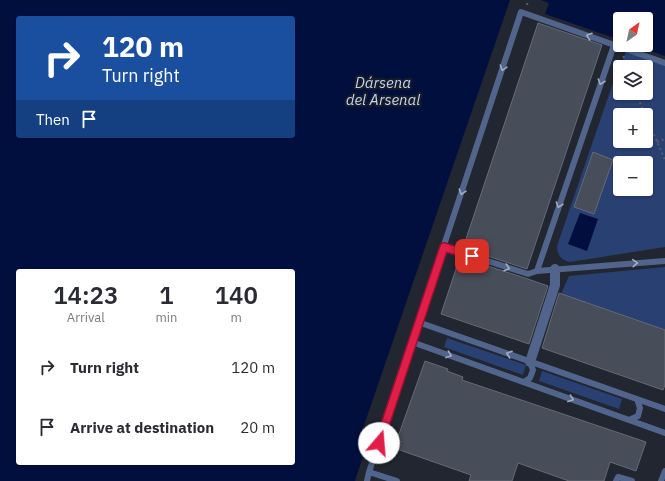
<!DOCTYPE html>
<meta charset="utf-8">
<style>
:root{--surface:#fff;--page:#f7f7f7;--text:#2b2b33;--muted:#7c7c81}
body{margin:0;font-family:"IBM Plex Sans",sans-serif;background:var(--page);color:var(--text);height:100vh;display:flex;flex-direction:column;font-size:15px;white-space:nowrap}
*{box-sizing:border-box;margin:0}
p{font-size:13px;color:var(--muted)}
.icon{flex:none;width:22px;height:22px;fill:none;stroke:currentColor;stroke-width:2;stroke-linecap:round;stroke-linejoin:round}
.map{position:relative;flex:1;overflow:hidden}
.side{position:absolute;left:16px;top:269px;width:279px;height:196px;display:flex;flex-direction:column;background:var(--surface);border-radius:4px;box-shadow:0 1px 3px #0004}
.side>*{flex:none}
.hud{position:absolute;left:16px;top:16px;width:279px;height:122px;border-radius:4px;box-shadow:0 1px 3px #0004;background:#1a4fa0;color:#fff;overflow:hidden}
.needle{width:26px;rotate:33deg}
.controls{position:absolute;left:613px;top:12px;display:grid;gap:8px}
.controls a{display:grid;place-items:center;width:40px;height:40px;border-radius:4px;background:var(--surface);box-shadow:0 1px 3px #0004;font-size:20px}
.pin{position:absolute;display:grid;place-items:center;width:34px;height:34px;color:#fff;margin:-17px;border-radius:8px;box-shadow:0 2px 6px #0006}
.me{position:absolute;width:44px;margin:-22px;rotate:18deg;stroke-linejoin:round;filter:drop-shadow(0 0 3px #0008)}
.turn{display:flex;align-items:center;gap:14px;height:84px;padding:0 20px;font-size:18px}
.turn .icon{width:52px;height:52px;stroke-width:2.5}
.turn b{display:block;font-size:28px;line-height:34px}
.then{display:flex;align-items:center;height:38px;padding:0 20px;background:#0003;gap:8px;font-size:15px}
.eta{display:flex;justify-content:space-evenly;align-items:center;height:68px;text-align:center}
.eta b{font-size:24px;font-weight:600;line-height:28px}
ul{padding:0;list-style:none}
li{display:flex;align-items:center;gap:12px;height:60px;padding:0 20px}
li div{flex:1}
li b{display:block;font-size:15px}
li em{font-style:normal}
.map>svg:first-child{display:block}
.green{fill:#284072;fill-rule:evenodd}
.water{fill:#010f3f;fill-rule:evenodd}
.building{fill:#484e59;stroke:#646a76}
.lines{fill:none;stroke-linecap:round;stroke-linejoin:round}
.path{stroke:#595d66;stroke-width:2;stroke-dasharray:2 3;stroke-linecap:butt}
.lane{stroke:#50648c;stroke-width:6}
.street{stroke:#50648c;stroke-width:10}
.oneway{stroke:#a3adc1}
.route-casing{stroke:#92132f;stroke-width:10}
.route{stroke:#e11d48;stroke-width:7}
.labels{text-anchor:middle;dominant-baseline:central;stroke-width:4;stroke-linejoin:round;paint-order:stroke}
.water-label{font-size:15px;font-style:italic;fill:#c1d2f3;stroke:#181c26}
</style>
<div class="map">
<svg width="665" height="481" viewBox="0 0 665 481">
<rect width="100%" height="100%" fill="#212630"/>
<!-- green -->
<path class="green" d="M627 49 665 63V247L570 262C561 260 557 255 557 246L615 77 620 79V93H646V67H622V62ZM620 115H646V141H620ZM620 163H646V189H620Z
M665 267V330L561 294 569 276Z
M447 338 526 365 523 375 444 347Z
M542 371 622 399 619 409 539 381Z"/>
<!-- water -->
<path class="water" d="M0 0H510L360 437 368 441 355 481H0ZM18 18H293V136H18ZM18 271H293V463H18Z
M541 0H665V56L634 45H646V19H620V40L545 14 549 3Z
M580 213 598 219 587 251 568 244Z"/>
<!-- building -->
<path class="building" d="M538 23 602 45 527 269 463 248Z
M593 152 613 160 594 214 574 207Z
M460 257 525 278 548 286 529 344 441 314Z
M559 293 665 330V385L663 390 542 348Z
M425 361 448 369 447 371 463 377 462 380 646 442 636 471 610 462 604 481H569L518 463 512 481H469L471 475 394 448Z"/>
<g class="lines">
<!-- path -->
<path class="path" d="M527 5 528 0
M624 56 622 62 625 67
M636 93 645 115
M646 116 665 160
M657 142 665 139"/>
<!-- lane -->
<path class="lane" d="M444 247 528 274 537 271 665 261
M537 271 614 45
M418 322 665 409
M412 342 665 433
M524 382 530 378 533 370 530 362
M629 420 638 416 640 408 637 399
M369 472 397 481
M367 481 369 472 521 12 665 63
M616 481 618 477 632 481
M661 481 665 471"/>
<!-- street -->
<path class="street" d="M530 362 555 285V269"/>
</g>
<!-- one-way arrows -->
<defs><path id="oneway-chevron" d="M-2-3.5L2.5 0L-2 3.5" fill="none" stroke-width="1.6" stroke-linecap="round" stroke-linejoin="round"/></defs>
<g class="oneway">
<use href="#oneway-chevron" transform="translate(589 36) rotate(-161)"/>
<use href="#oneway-chevron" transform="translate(503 68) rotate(108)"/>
<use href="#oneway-chevron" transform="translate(601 82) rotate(109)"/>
<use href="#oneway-chevron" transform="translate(462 192) rotate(108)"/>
<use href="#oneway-chevron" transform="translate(559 205) rotate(109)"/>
<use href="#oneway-chevron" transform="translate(635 263) rotate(-4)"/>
<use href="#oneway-chevron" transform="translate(507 268) rotate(18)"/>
<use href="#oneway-chevron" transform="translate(509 354) rotate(-161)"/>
<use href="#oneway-chevron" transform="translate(449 355) rotate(20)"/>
<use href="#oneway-chevron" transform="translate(571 399) rotate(20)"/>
</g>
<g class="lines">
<!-- route casing -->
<g class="route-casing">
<path id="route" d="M379 443 444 247 472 256"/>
</g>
<!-- route -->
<use href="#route" class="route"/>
</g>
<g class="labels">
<!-- water labels -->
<g class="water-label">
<text x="383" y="82">Dársena<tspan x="383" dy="17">del Arsenal</tspan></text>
</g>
</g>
</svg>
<div class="controls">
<a><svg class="needle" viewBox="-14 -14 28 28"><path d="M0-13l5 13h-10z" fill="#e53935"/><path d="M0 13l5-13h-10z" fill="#7c7c81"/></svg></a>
<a><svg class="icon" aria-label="layers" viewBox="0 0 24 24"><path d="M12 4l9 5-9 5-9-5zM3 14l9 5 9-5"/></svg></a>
<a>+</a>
<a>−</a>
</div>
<div class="pin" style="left:472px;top:256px;background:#d93025"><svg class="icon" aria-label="arrive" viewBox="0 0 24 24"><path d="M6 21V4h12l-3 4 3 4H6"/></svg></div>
<svg class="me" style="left:379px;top:443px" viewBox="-20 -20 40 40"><circle r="19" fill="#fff"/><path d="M0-13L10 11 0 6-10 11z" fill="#e11d48"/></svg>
<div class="hud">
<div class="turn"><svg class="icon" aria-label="right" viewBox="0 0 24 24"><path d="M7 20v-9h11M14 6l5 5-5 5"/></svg><div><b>120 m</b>Turn right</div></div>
<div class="then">Then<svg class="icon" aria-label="arrive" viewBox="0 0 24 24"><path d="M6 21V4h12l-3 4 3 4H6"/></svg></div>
</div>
<section class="side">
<div class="eta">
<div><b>14:23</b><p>Arrival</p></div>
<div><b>1</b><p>min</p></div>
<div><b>140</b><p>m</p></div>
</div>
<ul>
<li><svg class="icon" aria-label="right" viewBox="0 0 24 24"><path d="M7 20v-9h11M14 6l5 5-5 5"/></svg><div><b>Turn right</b></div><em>120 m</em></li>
<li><svg class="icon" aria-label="arrive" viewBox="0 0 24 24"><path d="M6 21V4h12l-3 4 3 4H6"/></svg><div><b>Arrive at destination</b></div><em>20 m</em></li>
</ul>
</section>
</div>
